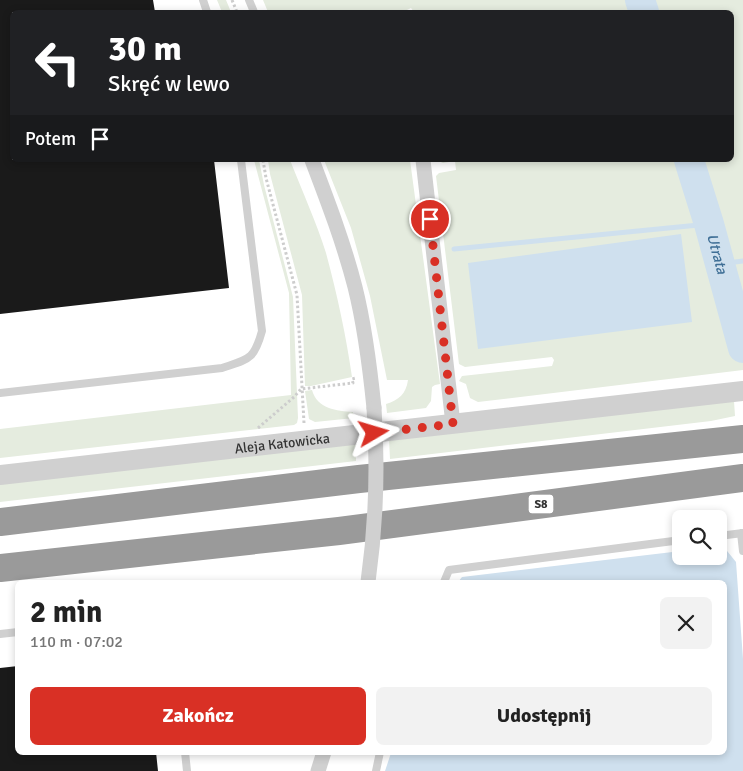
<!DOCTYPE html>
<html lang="pl">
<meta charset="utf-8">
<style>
:root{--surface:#fff;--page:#f2f2f2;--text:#222;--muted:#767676;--accent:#d93025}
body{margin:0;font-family:Signika,sans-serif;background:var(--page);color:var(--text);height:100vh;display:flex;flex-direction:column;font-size:19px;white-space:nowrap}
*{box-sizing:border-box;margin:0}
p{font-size:16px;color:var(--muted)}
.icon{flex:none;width:28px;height:28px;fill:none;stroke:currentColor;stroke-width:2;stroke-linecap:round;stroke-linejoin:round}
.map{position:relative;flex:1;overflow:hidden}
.panel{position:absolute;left:15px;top:580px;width:712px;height:175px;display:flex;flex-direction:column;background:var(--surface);border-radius:8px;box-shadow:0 2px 8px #0003}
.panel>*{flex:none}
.banner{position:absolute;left:10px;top:10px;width:724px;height:152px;border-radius:8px;box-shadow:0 2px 8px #0003;background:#202124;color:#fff;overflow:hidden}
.controls{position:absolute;left:672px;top:510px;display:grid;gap:10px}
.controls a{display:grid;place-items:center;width:55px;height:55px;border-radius:8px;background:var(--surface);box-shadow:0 2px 8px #0003;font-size:25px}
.pin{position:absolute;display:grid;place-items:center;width:42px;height:42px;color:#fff;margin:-21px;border:2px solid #fff;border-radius:50%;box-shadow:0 1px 5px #0007}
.me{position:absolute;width:55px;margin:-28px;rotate:83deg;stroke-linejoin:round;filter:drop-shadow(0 0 4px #0008)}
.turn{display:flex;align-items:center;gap:18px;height:105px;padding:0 15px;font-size:22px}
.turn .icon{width:65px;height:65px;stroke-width:2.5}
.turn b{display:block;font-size:35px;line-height:42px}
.then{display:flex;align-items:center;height:48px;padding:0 15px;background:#0003;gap:10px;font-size:19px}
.round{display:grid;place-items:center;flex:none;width:52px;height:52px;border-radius:8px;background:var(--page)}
.summary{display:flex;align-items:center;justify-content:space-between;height:85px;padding:0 15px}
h1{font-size:30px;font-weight:700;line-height:38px}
.action{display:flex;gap:10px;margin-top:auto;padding:10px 15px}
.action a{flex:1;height:58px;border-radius:8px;background:var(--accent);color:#fff;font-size:20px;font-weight:700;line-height:58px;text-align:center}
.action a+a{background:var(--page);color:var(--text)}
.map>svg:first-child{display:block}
.green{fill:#e5ecdf}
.water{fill:#cfe0ee}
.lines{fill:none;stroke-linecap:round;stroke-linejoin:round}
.stream{stroke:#cfe0ee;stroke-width:5}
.river{stroke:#cfe0ee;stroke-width:30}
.building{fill:#1a1a1a}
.path{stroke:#cdcdcd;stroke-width:3;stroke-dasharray:2.5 2.5;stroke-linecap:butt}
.service{stroke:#d0d0d0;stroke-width:8}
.minor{stroke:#d0d0d0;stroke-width:15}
.tertiary{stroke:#d0d0d0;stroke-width:20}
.motorway{stroke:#9a9a9a;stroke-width:28}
.minor-bridge{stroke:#d0d0d0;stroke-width:15}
.route{stroke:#d93025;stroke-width:9;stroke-dasharray:0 16.2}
.labels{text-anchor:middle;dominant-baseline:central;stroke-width:5;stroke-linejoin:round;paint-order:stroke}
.shield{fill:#fff;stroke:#707070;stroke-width:1}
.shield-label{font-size:12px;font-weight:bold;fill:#333}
.street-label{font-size:14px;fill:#333;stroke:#fff}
.water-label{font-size:15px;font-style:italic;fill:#3f6f96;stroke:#fff}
</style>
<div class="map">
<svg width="743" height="771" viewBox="0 0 743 771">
<rect width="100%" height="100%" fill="#fff"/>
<!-- green -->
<path class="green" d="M217 0H226L231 12H222Z
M263 0H743V370L478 402 470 398 466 384 459 381 462 376 552 366 554 360 552 357 465 367 459 364 436 176 439 173 456 170 455 161 443 163 436 160H731V12H414L411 8 403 12H268Z
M254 160H259L264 185 293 297 298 418 297 423 294 425 0 458V429L291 395 289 293Z
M268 160H290C302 191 316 221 326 253 337 294 346 335 352 377L311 386H305L302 295 270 174Z
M324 160H410L440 384 435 385 432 387 431 401 426 408 387 413 386 404C399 400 406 394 408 380H387L370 296 351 228Z
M312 390C317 409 337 411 353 412L354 418 315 422 309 419 305 391Z
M734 401 735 416 711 421 390 459 389 439Z
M356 443V461L0 502V483Z"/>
<!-- water -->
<path class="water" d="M681 234 692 322 478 349 468 263Z
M719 546H723L736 562 743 659V771H385L391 753 725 752V582H458L462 577 681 551V556H719Z"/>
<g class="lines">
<!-- stream -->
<path class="stream" d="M454 249 709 224
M720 264 743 261"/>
<!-- river -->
<g class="river">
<path d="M640 0 644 12"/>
<path id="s1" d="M689 160 709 224 743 348"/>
</g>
</g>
<!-- building -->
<path class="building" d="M0 0H153L155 12H12V160H214L229 288 0 314Z
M18 666V752H156L158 771H0V668Z"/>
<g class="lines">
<!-- path -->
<path class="path" d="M232 0 237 12
M263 160 266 178 297 295 304 423
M258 428 294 397 301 389 353 383 352 379 356 378"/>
<!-- service -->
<path class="service" d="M203 0 207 12
M249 0 254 12
M0 393 222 368C249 359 254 360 262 331L241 160
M741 533 743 551
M719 536 743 533
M444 582 449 570 681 540
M0 634 18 632
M185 752 187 771
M376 771 380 752"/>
<!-- minor -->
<path class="minor" d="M312 160C328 202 344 244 355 287 365 327 370 368 374 408
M423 160 453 424
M318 771 324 752"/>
<!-- tertiary -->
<path class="tertiary" id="s2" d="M0 475 743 391"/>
<!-- motorway -->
<path class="motorway" d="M0 522 359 479 743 439
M0 568 339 531 743 478"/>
<!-- minor-bridge -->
<path class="minor-bridge" d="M368 582C376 525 378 467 374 408"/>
</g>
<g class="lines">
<!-- route -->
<path class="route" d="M374 433 453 424 430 219"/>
</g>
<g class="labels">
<!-- shield labels -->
<rect class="shield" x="528.5" y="494.5" width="25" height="19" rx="4"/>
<g class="shield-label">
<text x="541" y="504">S8</text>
</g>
<!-- street labels -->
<g class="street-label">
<text stroke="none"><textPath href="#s2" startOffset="284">Aleja Katowicka</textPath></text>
</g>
<!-- water labels -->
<g class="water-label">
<text stroke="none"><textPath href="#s1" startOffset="98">Utrata</textPath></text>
</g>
</g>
</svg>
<div class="controls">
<a><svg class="icon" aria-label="search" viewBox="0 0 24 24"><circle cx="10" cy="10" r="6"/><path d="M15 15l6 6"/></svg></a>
</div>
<div class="pin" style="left:430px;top:219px;background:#d93025"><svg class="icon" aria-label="arrive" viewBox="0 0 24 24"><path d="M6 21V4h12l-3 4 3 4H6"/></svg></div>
<svg class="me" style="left:374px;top:433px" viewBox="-20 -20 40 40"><path d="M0-17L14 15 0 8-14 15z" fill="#d93025" stroke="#fff" stroke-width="4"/></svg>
<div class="banner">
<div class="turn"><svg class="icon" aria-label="left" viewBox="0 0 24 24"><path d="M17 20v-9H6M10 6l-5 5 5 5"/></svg><div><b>30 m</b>Skręć w lewo</div></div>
<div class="then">Potem<svg class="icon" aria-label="arrive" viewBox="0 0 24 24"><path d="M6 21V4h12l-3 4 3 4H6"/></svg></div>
</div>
<section class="panel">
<div class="summary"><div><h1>2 min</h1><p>110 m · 07:02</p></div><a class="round"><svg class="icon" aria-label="close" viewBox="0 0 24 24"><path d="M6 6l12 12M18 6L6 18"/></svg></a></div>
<div class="action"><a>Zakończ</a><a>Udostępnij</a></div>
</section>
</div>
